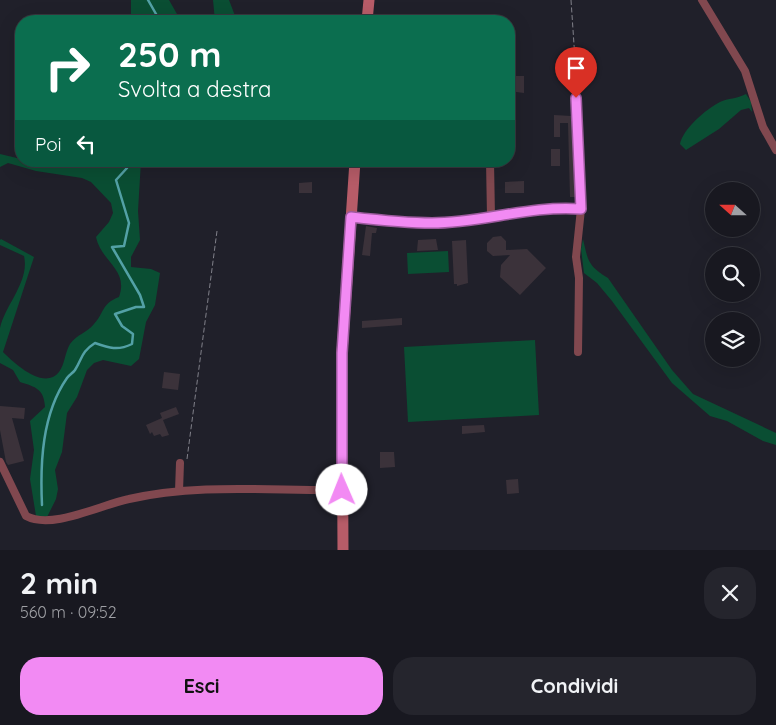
<!DOCTYPE html>
<html lang="it">
<meta charset="utf-8">
<style>
:root{--surface:#181820;--page:#25252d;--text:#f1f3f6;--muted:#9fa0a5;--line:#36373e;--accent:#f28af3}
body{margin:0;font-family:Quicksand,sans-serif;background:var(--page);color:var(--text);height:100vh;display:flex;flex-direction:column;font-size:19px;white-space:nowrap}
*{box-sizing:border-box;margin:0}
p{font-size:16px;color:var(--muted)}
.icon{flex:none;width:28px;height:28px;fill:none;stroke:currentColor;stroke-width:2;stroke-linecap:round;stroke-linejoin:round}
.map{position:relative;height:550px;overflow:hidden}
.side{display:flex;flex-direction:column;background:var(--surface);flex:1}
.side>*{flex:none}
.top-card{position:absolute;left:15px;top:15px;width:500px;height:152px;border-radius:20px;box-shadow:0 5px 20px #0002,0 0 0 1px var(--line);background:#0b6e4f;color:#fff;overflow:hidden}
.needle{width:32px;rotate:291deg}
.tools{position:absolute;left:705px;top:182px;display:grid;gap:10px}
.tools a{display:grid;place-items:center;width:55px;height:55px;border-radius:50%;background:var(--surface);box-shadow:0 5px 20px #0002,0 0 0 1px var(--line);font-size:25px}
.pin{position:absolute;display:grid;place-items:center;width:42px;height:42px;color:#fff;margin:-51px -21px;border-radius:50% 50% 50% 0;rotate:-45deg;box-shadow:0 0 5px #0007}
.pin .icon{rotate:45deg}
.me{position:absolute;width:55px;margin:-28px;rotate:359deg;stroke-linejoin:round;filter:drop-shadow(0 0 4px #0008)}
.turn{display:flex;align-items:center;gap:18px;height:105px;padding:0 20px;font-size:22px}
.turn .icon{width:65px;height:65px;stroke-width:2.5}
.turn b{display:block;font-size:35px;line-height:42px}
.then{display:flex;align-items:center;height:48px;padding:0 20px;background:#0003;gap:10px;font-size:19px}
.round{display:grid;place-items:center;flex:none;width:52px;height:52px;border-radius:20px;background:var(--page)}
.overview{display:flex;align-items:center;justify-content:space-between;height:85px;padding:0 20px}
h1{font-size:30px;font-weight:700;line-height:38px}
.button{display:flex;gap:10px;margin-top:auto;padding:10px 20px}
.button a{flex:1;height:58px;border-radius:20px;background:var(--accent);color:#111;font-size:20px;font-weight:700;line-height:58px;text-align:center}
.button a+a{background:var(--page);color:var(--text)}
.map>svg:first-child{display:block}
.green{fill:#0a4e33}
.lines{fill:none;stroke-linecap:round;stroke-linejoin:round}
.stream{stroke:#53a1a6;stroke-width:2.5}
.building{fill:#3b323a}
.path{stroke:#81818a;stroke-width:1;stroke-dasharray:5 2.5;stroke-linecap:butt}
.street{stroke:#81484f;stroke-width:8}
.secondary{stroke:#b75c68;stroke-width:11}
.route-casing{stroke:#9d5a9e;stroke-width:12}
.route{stroke:#f28af3;stroke-width:9}
</style>
<div class="map">
<svg width="776" height="550" viewBox="0 0 776 550">
<rect width="100%" height="100%" fill="#20202a"/>
<!-- green -->
<path class="green" d="M131 0H169L181 21H134L131 15Z
M213 0H229L237 21H215Z
M746 94 751 102 752 112 749 108 741 110 719 129 686 150 680 144C683 129 706 109 720 102 728 98 737 99 746 94Z
M0 154 21 159V161L55 166H93L100 161H141L138 211 140 240 131 257V267L151 269 160 273 155 305 146 322 139 359 131 366 103 360 94 363 87 370 77 397 67 413 62 452 55 470 58 489 56 499 47 517 36 516 30 479 34 450 30 421 45 407C44 389 36 387 20 382L13 370 0 363C0 352 0 339 0 328 5 305 30 281 24 256L0 245V240L1 239 34 257 3 352C14 363 44 391 59 372 65 364 65 352 70 344 76 335 88 332 94 324 105 312 101 304 119 297 129 269 101 262 96 237L109 222 113 213 111 203 91 182 82 178 36 171 8 163 0 167Z
M583 239C588 261 588 266 608 278L672 370 693 394 776 433V445L763 441 727 421 710 416 672 383 612 301 597 283 584 273 581 249Z
M448 251 449 272 408 274 407 253Z
M535 340 539 415 408 422 404 347Z"/>
<g class="lines">
<!-- stream -->
<path class="stream" d="M148 0 160 21
M42 505C40 463 42 414 67 378 69 375 73 373 75 370 83 357 81 352 95 343 109 348 118 351 132 344L133 334 122 326 115 314 136 307H144L140 295 112 247 124 246 129 223 116 180 127 168 126 161"/>
</g>
<!-- building -->
<path class="building" d="M509 76H524V93L509 91Z
M554 115 571 116 575 197H570L568 123H560V137H554Z
M551 149H560V166H551Z
M524 181V193H505V182Z
M312 182V193H299V183Z
M366 226 377 228 376 233H372L370 256 362 255Z
M501 236 506 241V250L527 249 546 268 520 295 500 277 501 265 510 255 493 256 487 251V243L493 237Z
M436 239 438 250 417 251 418 240Z
M466 240 468 283 457 286V284H454L452 241Z
M402 318V325L362 328V321Z
M164 372 180 374 178 390 162 388Z
M0 406 25 408 24 419 12 418 24 461 8 465 6 462 0 430Z
M176 407 179 414 163 420 169 435 162 437 160 434 154 436 152 432 150 434 146 425 162 418 160 413Z
M484 425 485 432 462 434V426Z
M380 452H394L395 467 380 468Z
M518 479 519 493 507 494 506 480Z"/>
<g class="lines">
<!-- path -->
<path class="path" d="M571 0 577 89
M187 459 217 231"/>
<!-- street -->
<path class="street" d="M702 0 745 71 763 127 776 150
M576 98 581 209
M490 161 491 217
M351 217C378 220 405 223 432 223 482 223 530 205 581 209L576 257 579 278 578 352
M0 462 26 516C52 530 100 505 129 499 198 483 272 491 342 490
M179 491 180 463"/>
<!-- secondary -->
<path class="secondary" d="M367 21 369 0
M343 550 342 353 355 161"/>
</g>
<g class="lines">
<!-- route casing -->
<g class="route-casing">
<path id="route" d="M342 490V353L351 217C378 220 405 223 432 223 482 223 530 205 581 209L576 98"/>
</g>
<!-- route -->
<use href="#route" class="route"/>
</g>
</svg>
<div class="tools">
<a><svg class="needle" viewBox="-14 -14 28 28"><path d="M0-13l5 13h-10z" fill="#e53935"/><path d="M0 13l5-13h-10z" fill="#9fa0a5"/></svg></a>
<a><svg class="icon" aria-label="search" viewBox="0 0 24 24"><circle cx="10" cy="10" r="6"/><path d="M15 15l6 6"/></svg></a>
<a><svg class="icon" aria-label="layers" viewBox="0 0 24 24"><path d="M12 4l9 5-9 5-9-5zM3 14l9 5 9-5"/></svg></a>
</div>
<div class="pin" style="left:576px;top:98px;background:#d93025"><svg class="icon" aria-label="arrive" viewBox="0 0 24 24"><path d="M6 21V4h12l-3 4 3 4H6"/></svg></div>
<svg class="me" style="left:342px;top:490px" viewBox="-20 -20 40 40"><circle r="19" fill="#fff"/><path d="M0-13L10 11 0 6-10 11z" fill="#f28af3"/></svg>
<div class="top-card">
<div class="turn"><svg class="icon" aria-label="right" viewBox="0 0 24 24"><path d="M7 20v-9h11M14 6l5 5-5 5"/></svg><div><b>250 m</b>Svolta a destra</div></div>
<div class="then">Poi<svg class="icon" aria-label="left" viewBox="0 0 24 24"><path d="M17 20v-9H6M10 6l-5 5 5 5"/></svg></div>
</div>
</div>
<section class="side">
<div class="overview"><div><h1>2 min</h1><p>560 m · 09:52</p></div><a class="round"><svg class="icon" aria-label="close" viewBox="0 0 24 24"><path d="M6 6l12 12M18 6L6 18"/></svg></a></div>
<div class="button"><a>Esci</a><a>Condividi</a></div>
</section>
